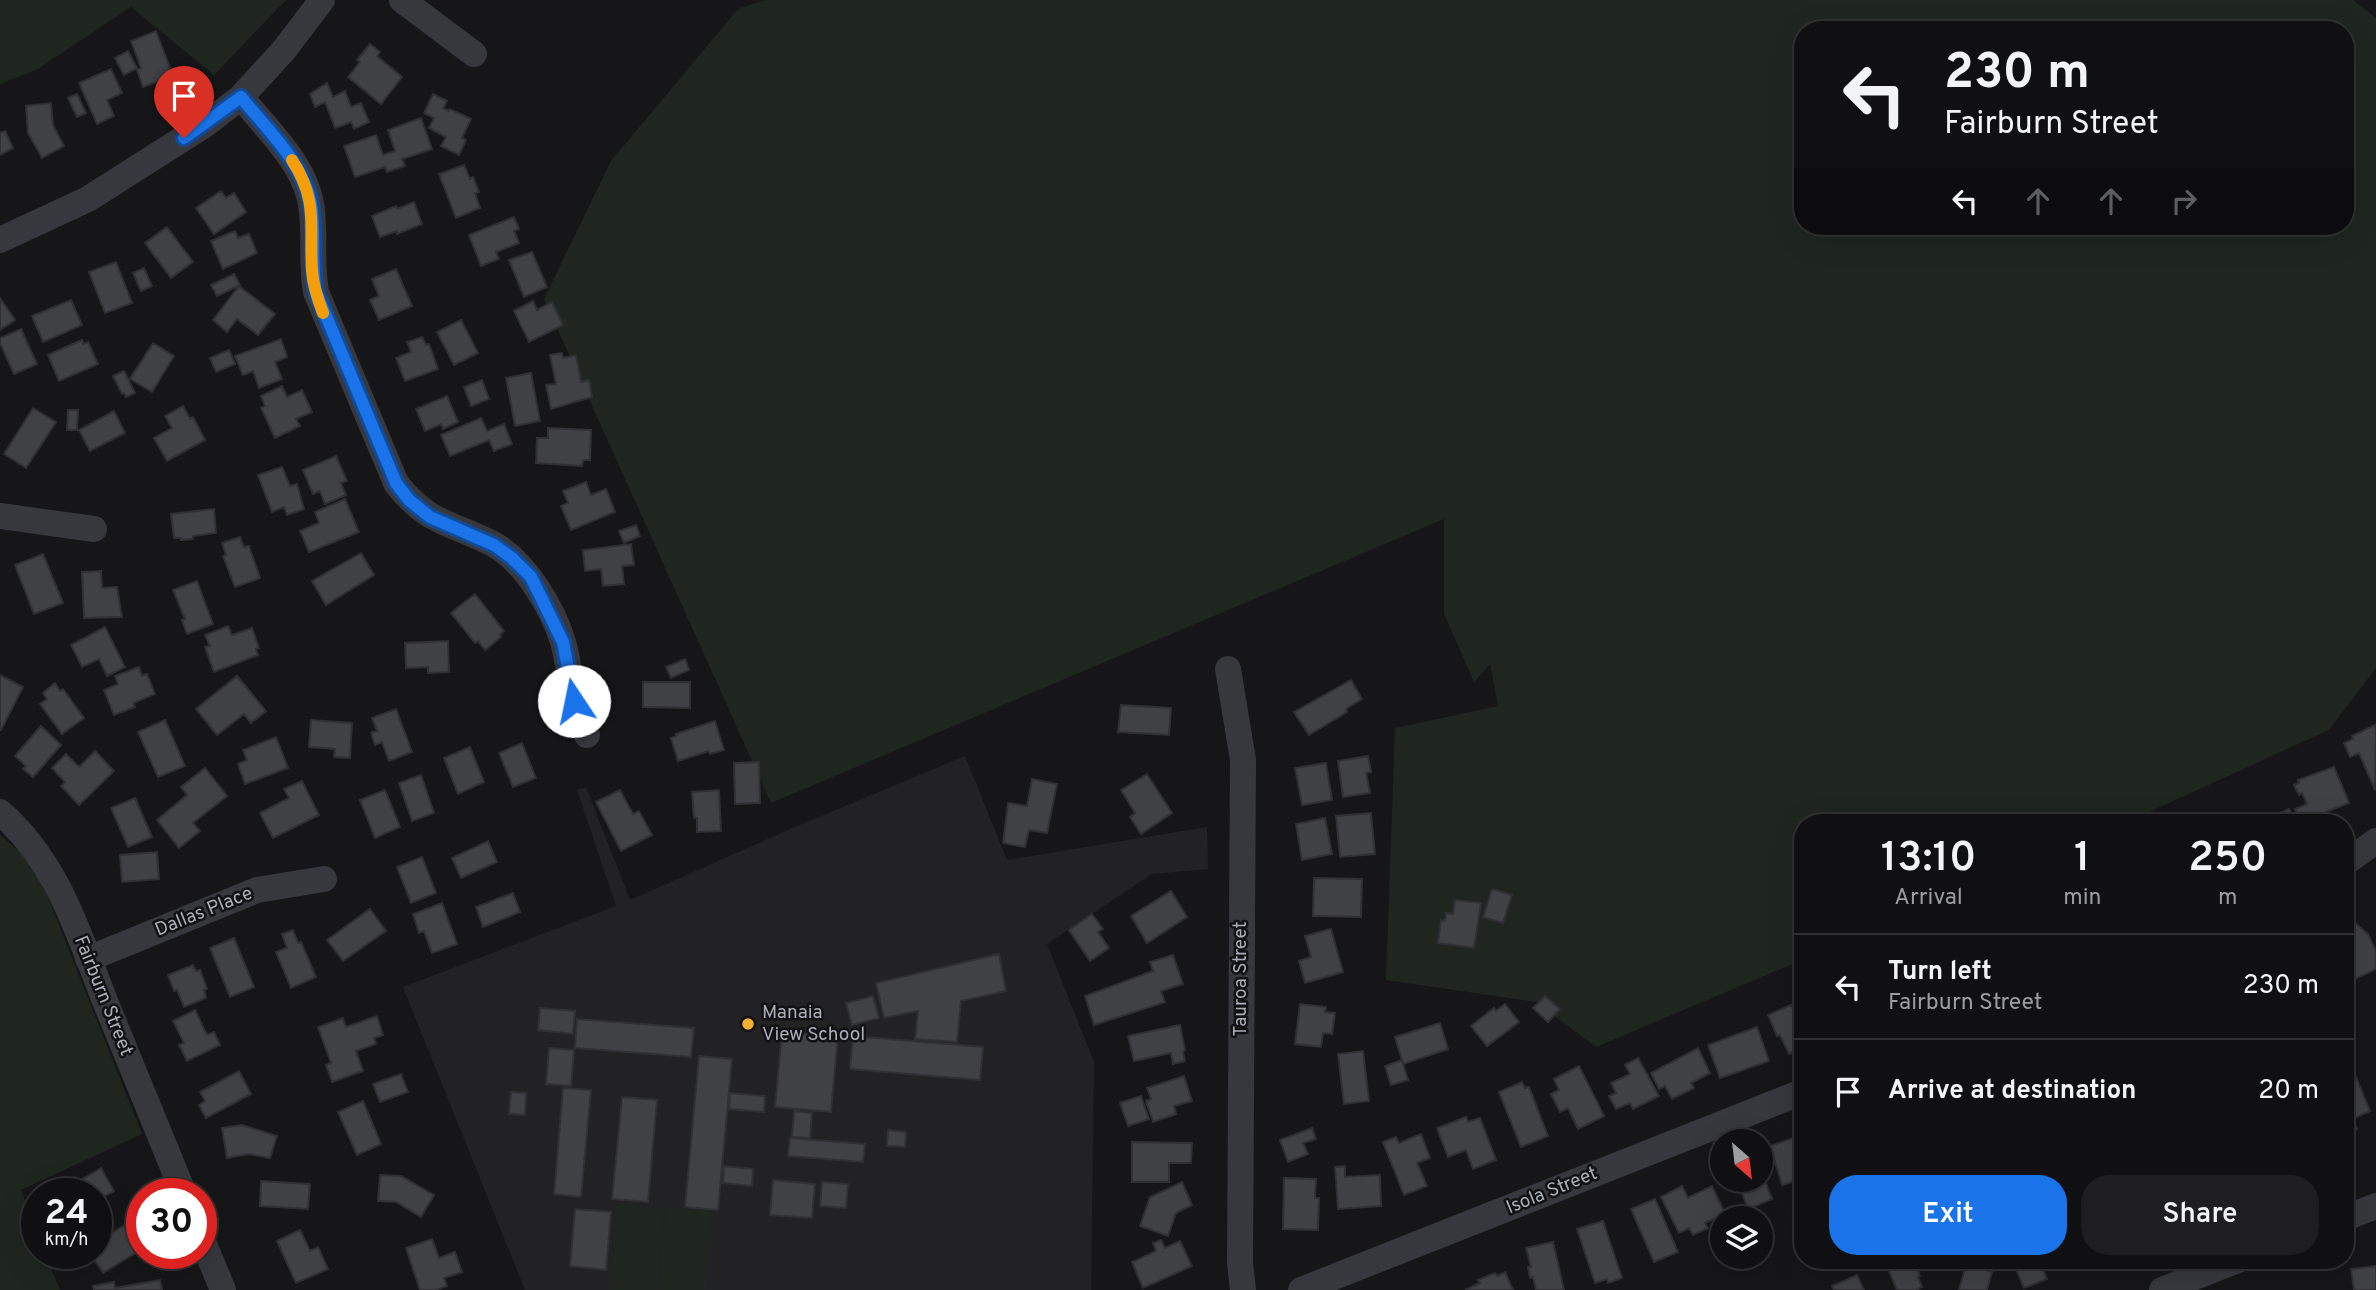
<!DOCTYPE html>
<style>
:root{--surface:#101012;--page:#1e1e20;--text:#f1f3f6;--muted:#9c9d9f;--line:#303032;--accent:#1a73e8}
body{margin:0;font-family:Overpass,sans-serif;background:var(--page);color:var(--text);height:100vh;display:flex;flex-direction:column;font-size:26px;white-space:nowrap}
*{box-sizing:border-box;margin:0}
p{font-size:23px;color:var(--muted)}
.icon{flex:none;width:38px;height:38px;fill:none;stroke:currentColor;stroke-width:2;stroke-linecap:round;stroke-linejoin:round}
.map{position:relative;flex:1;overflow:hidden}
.details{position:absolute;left:1794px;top:814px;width:560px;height:455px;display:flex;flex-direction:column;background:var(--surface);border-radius:28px;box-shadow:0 7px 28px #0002,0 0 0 2px var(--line)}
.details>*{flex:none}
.hud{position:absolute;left:1794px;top:21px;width:560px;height:214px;border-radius:28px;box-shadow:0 7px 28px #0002,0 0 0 2px var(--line);background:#101012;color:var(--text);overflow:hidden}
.needle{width:46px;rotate:152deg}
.fabs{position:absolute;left:1710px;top:1129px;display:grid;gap:14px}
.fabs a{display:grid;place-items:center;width:63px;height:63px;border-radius:50%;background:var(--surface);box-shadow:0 7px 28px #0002,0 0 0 2px var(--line);font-size:35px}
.speed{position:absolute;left:21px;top:1178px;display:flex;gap:14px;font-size:35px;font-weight:700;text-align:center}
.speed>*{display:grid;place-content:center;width:91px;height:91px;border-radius:50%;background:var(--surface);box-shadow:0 7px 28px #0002,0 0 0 2px var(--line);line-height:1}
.speed small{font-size:18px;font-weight:400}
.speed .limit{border:10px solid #d22;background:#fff;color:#111}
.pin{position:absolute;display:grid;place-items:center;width:60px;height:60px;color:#fff;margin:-72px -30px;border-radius:50% 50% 50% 0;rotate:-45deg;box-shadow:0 0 7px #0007}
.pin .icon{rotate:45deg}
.me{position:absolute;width:77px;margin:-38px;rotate:349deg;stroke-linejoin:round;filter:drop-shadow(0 0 5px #0008)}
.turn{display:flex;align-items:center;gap:24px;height:147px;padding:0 35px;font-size:32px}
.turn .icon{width:91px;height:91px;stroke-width:2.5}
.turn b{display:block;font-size:49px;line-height:60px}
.lanes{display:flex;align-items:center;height:66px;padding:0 35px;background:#0003;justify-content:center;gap:35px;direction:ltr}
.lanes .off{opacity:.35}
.eta{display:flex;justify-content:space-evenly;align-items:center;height:119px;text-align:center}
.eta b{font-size:42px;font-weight:600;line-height:49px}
.button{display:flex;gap:14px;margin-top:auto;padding:14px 35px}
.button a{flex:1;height:80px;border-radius:28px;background:var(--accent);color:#fff;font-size:28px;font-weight:600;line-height:80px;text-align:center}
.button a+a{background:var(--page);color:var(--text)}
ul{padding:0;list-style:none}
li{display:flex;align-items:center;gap:21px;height:105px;padding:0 35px;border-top:2px solid var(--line)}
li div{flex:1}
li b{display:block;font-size:26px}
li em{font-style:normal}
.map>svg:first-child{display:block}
.built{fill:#222225}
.green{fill:#1e261f;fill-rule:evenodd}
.building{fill:#404145;stroke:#303034;stroke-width:2}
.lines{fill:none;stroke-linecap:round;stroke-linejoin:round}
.minor{stroke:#37383d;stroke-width:26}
.route-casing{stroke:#114b97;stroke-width:18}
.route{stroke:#1a73e8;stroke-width:12}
.slow{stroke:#f59e0b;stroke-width:12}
.poi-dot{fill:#f2b134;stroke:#111113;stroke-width:2.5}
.labels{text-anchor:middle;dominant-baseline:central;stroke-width:5;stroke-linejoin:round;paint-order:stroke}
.street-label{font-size:19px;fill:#a8adb8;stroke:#111113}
.poi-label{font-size:19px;fill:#a8adb8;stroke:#111113;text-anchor:start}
</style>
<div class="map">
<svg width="2376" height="1290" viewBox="0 0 2376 1290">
<rect width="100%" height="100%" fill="#161618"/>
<!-- built -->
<path class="built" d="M965 756 1007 860 1207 827 1208 869 1152 874 1047 944 1094 1062 1091 1290H525L403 987 616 906 577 790 586 787 630 900 795 827Z"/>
<!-- green -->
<path class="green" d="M0 0H286L214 75 131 7 36 70 0 84Z
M765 0H2353L2376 18V668L2329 730 2127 822H1802V960L1596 1047 1536 1002 1386 980 1395 728 1498 706 1490 664 1474 682 1444 614V519L771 803 544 299 611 161 738 9ZM1802 30H2345V226H1802Z
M0 835 35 865 142 1134 21 1190 37 1231V1253H45L60 1290H0Z
M617 1204 664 1207 657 1290H610Z
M666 1207 712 1210 706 1290H659Z"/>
<!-- building -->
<path class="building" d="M156 31 173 76 143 87 137 70 141 68 131 41Z
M370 44 380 52 377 56 402 77 381 104 348 77 360 62 357 60Z
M128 51 137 68 124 75 115 58Z
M111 69 122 93 107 100 114 116 97 124 79 83Z
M327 83 333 97 345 91 351 107 361 103 369 122 354 129 351 122 335 128 325 102 315 107 310 94Z
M77 94 86 113 77 117 68 98Z
M433 94 447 101 443 108 449 111 450 109 471 119 462 138 466 140 459 155 441 146 446 137 429 128 434 118 424 113Z
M51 103 53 125 64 146 42 158 28 133 26 106Z
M421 118 432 149 402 159 405 166 387 172 385 167 355 177 344 146 376 135 383 155 395 151 388 130Z
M5 131 13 148 0 155V133Z
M464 165 470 179 473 177 479 192 475 193 480 208 456 218 439 174Z
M221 191 226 198 234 193 246 212 214 234 196 208Z
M414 202 422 224 397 234V231L380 237 372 216 396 206 397 209Z
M514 217 519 229 514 231 519 243 496 252 499 259 481 266 469 235Z
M167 227 193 262 171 278 145 243Z
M235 231 238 238 249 234 257 253 223 269 211 241Z
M532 252 547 287 524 297 509 260Z
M116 262 132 303 105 313 89 272Z
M144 268 152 286 141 291 133 273Z
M396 269 412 306 379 320 370 300 379 296 372 279Z
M234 274 240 285 217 296 211 285Z
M239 286 275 314 258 335 237 319 227 332 213 320Z
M0 298 15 320 0 330Z
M71 300 82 325 43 342 32 316Z
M533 301 537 310 552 302 563 325 529 342 514 311Z
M461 320 478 353 454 365 437 332Z
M21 329 37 364 14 374 0 343V338Z
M422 337 426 345 429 344 438 369 405 381 396 358 411 352 407 342Z
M281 339 287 357 275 362 282 379 259 388 253 371 243 375 235 356Z
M82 340 83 344 88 342 98 364 59 381 48 355Z
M153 343 174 356 152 392 130 379Z
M229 350 235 364 216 372 210 358Z
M562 353 563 358 576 355 581 382 589 380 592 397 551 409 546 385 556 384 550 355Z
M124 371 135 393 126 397 124 393 122 394 113 376Z
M531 373 540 421 515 426 506 378Z
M482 380 489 399 471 406 464 387Z
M282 386 287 397 302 390 312 412 296 419 300 426 275 438 261 408 265 406 261 396Z
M447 396 458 422 443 429 441 424 425 431 416 409Z
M183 406 190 419 193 417 205 440 167 461 154 438 172 428 165 416Z
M33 408 56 422 26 468 4 454Z
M68 410H78L77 430H67Z
M114 411 125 433 90 451 79 430Z
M481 418 487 431 504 424 512 444 494 451 489 440 450 456 441 435Z
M548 428 591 430 590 460H583L582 466 536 463 537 438H548Z
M336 456 347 481 341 483 346 495 325 504 320 491 313 494 303 470Z
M282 467 290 486 297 484 304 509 287 515 284 507 272 512 258 475Z
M586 482 591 495 606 489 615 512 571 530 561 506 568 503 563 491Z
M345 499 359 532 309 552 300 531 319 523 315 512Z
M214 509 216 533 193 536V539L181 540V538H174L171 514Z
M636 525 640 536 624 543 619 531Z
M240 537 244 547 249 546 260 578 235 587 223 556 226 555 222 543Z
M631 544 634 565 622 566 624 584 603 586 601 569 585 571 583 550Z
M361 553 374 575 326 605 312 581Z
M43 554 63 603 34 614 15 565Z
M101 571 102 588 117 587 122 617 84 618 82 572Z
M197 581 213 624 187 634 182 620 185 619 173 590Z
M475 594 504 631 500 635 501 637 485 650 478 641 475 643 451 613Z
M228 626 232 635 252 628 259 648 256 649 258 655 214 672 205 647 210 646 205 635Z
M105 627 125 667 107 676 99 659 82 667 71 645Z
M448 641 449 672 428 673V667L406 668 405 643Z
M685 659 689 670 671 678 666 667Z
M139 667 142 676 147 674 155 694 133 703 135 707 114 715 104 690 118 684 115 676Z
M0 675 23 687 1 730H0Z
M237 676 266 711 251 723 244 714 217 735 196 709Z
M1351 680 1362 699 1346 709 1347 712 1309 735 1294 712Z
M643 682H690V708L643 707Z
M55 683 60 691 63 689 84 718 62 734 40 704 47 699 43 693Z
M1121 705 1171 708 1169 735 1118 732Z
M396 709 412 752 389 761 382 742 375 745 371 733 377 731 372 718Z
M165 720 185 766 158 777 138 732Z
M311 720 352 723 350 758 334 757 335 749 309 747Z
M715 721 724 750 710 754 709 751 678 761 671 738 676 736V734Z
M2375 725 2376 728 2375 790 2359 753 2350 757 2344 743 2353 739 2352 736Z
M41 726 61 745 33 777 23 769 26 766 15 756Z
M276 737 288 768 245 784 238 764 247 760 243 750Z
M522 743 536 778 513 787 499 753Z
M470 747 484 782 458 794 444 758Z
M95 751 114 771 79 805 61 786 65 782 52 768 66 754 79 767Z
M1368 756 1371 772 1366 773 1370 793 1343 797 1338 761Z
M759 762 760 803 735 804 734 763Z
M1326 763 1332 800 1302 805 1295 768Z
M2334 767 2349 803 2301 822 2295 809 2307 804 2302 793 2299 795 2294 785 2299 783 2298 780Z
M205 768 227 796 193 823 200 831 179 848 157 820 187 795 181 787Z
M1147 774 1172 813 1141 834 1130 817 1135 813 1121 790Z
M421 775 434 813 412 821 399 783Z
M1032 779 1057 784 1047 833 1029 830 1025 847 1003 843 1008 803 1027 806Z
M302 781 319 815 273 838 260 813 289 798 284 789Z
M385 790 400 827 375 838 360 800Z
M620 790 633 814 639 811 652 835 621 851 596 802Z
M719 790 721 831 697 832V818H694L692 792Z
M135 798 152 837 128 847 111 808Z
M2289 809 2296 822H2250L2259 818 2261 822Z
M1371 813 1375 854 1340 857 1336 816Z
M1325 818 1332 854 1302 860 1296 824Z
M488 841 497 862 461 878 452 858Z
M157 852 159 879 122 882 120 855Z
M422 857 436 893 411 903 397 867Z
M1314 878 1362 879 1361 917 1313 916Z
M1492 889 1512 895 1503 923 1483 917Z
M1171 891 1187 917 1147 943 1131 916Z
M513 893 520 912 483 927 476 907Z
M1455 900 1481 903 1474 948 1438 943 1441 920 1445 921 1446 913 1453 914Z
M442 903 457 944 432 953 424 931 419 933 413 914Z
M370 909 386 931 343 961 327 940Z
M1092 914 1103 929 1098 932 1109 948 1090 961 1069 930Z
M2346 915 2368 934 2376 951V969L2355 979 2345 956Z
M1331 929 1343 972 1305 983 1299 961 1311 957 1305 936Z
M293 930 298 943 301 942 316 977 291 988 276 952 287 948 282 934Z
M234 938 254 987 230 997 210 948Z
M999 954 1006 991 961 1001 957 1042 915 1039 918 1011 884 1018 876 983Z
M1173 955 1183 984 1161 991 1165 1002 1094 1025 1085 996 1153 971 1150 962Z
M193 965 196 971 200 970 207 989 204 990 206 998 184 1007 177 990 174 991 168 975Z
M873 996 879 1018 852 1025 846 1003Z
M1545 996 1560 1009 1548 1022 1533 1008Z
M1300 1004 1326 1007 1325 1012 1335 1013 1332 1034 1323 1033 1321 1047 1295 1044Z
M1505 1004 1519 1022 1487 1046 1471 1026 1494 1008 1496 1011Z
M1791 1005 1799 1022 1802 1020V1048L1789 1054 1780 1035 1777 1036 1768 1015Z
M540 1008 575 1011 573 1034 538 1030Z
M195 1010 207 1035 214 1032 220 1045 187 1061 179 1045 184 1043 173 1021Z
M377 1016 383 1035 374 1038 376 1044 356 1051 363 1071 332 1082 326 1065 331 1063 318 1027 343 1018 346 1027Z
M577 1019 694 1028 691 1057 575 1048Z
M1440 1023 1448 1049 1403 1064 1395 1037Z
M1180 1025 1185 1050 1183 1051 1185 1061 1173 1064 1171 1053 1134 1061 1128 1036Z
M1757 1027 1769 1061 1720 1078 1708 1045Z
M782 1032 838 1036 831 1112 775 1107Z
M853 1036 983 1047 980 1080 850 1069Z
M549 1048 574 1050 571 1086 546 1084Z
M1698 1048 1710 1073 1691 1083 1694 1088 1672 1099 1665 1086 1659 1089 1651 1073Z
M1363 1051 1369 1101 1344 1104 1338 1054Z
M699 1056 732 1059 718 1210 685 1207Z
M1638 1058 1659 1096 1633 1109 1630 1103 1616 1109 1609 1096 1616 1093 1611 1083 1630 1074 1625 1065Z
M1402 1060 1408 1080 1391 1085 1385 1066Z
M1579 1066 1604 1116 1578 1129 1568 1108 1560 1112 1551 1094 1559 1090 1554 1079Z
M2353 1070 2370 1111 2352 1119 2357 1129 2345 1134V1073Z
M239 1071 251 1094 206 1118 199 1105 205 1101 200 1092Z
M401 1074 408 1092 380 1102 373 1084Z
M1184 1076 1192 1101 1174 1106 1176 1114 1153 1122 1146 1101 1151 1099 1147 1088Z
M1522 1082 1525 1088 1529 1087 1548 1136 1521 1147 1499 1092Z
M563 1088 591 1090 581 1197 554 1194Z
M511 1092 526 1093 525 1115 509 1114Z
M730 1093 765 1096 764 1112 729 1109Z
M1141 1096 1149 1119 1128 1126 1120 1103Z
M622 1097 657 1100 648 1202 612 1199Z
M363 1101 381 1144 357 1155 338 1112Z
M794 1111 812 1113 810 1138 792 1137Z
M1466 1117 1468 1122 1480 1118 1496 1160 1473 1169 1466 1150 1448 1157 1437 1128Z
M242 1125 277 1136 270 1158 249 1154 227 1158 222 1128Z
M1312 1128 1316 1139 1303 1143 1308 1154 1288 1162 1280 1140Z
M888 1130 906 1132 905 1147 887 1146Z
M1421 1134 1430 1158 1417 1163 1427 1186 1404 1195 1383 1142 1396 1137 1399 1143Z
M1796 1137 1798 1142 1802 1140V1179L1782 1185 1770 1146Z
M790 1138 865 1144 863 1162 788 1156Z
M1132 1142 1192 1143 1191 1163H1169V1182H1132Z
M1761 1156 1767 1171 1762 1173 1772 1199 1748 1209 1739 1186 1730 1189 1727 1180H1760Z
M724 1166 753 1169 752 1186 723 1183Z
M1345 1166V1177L1380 1175 1381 1206 1338 1209 1335 1167Z
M101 1168 114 1191 96 1201V1194H46L75 1177 77 1182Z
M380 1175 401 1176 434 1195 421 1217 396 1202 378 1201Z
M1284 1178 1316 1179 1315 1198H1319L1318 1230 1283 1229Z
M773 1180 815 1184 812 1218 770 1215Z
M261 1181 310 1184 308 1209 260 1206Z
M822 1182 848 1184 846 1208 820 1206Z
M1182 1182 1192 1205 1176 1213 1168 1236 1140 1226 1150 1197Z
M1682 1186 1688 1198 1712 1186 1725 1213 1705 1223 1708 1228 1693 1235 1689 1228 1679 1233 1661 1197Z
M1655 1199 1678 1252 1654 1262 1631 1209Z
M575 1209 611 1212 606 1270 570 1266Z
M1765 1217 1774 1237 1760 1243V1219Z
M1603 1221 1622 1278 1608 1283 1607 1279 1595 1283 1577 1229Z
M130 1222 142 1239V1249L103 1273 90 1253H96V1242Z
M300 1230 310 1251 318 1247 328 1269 296 1283 277 1241Z
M432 1239 439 1258 455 1252 462 1272 444 1278 447 1286 436 1290H420L406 1248Z
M1161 1240 1165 1248 1180 1241 1192 1266 1143 1288 1132 1262 1156 1251 1153 1243Z
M1553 1242 1564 1290H1536L1533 1277 1530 1278 1528 1267H1531L1526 1248Z
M1884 1260H1914L1920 1276 1918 1277 1922 1287 1916 1290H1897Z
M2012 1260H2039L2047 1279 2024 1288Z
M2072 1260H2098L2076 1269Z
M1966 1264 1992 1272 1987 1290H1959Z
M2376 1266V1290H2354L2351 1269Z
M1505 1272 1513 1290H1465L1480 1283 1478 1280 1495 1273 1497 1276Z
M1857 1275 1864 1290H1834L1832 1286Z
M160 1280 162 1290H94L93 1286 114 1282 115 1288Z"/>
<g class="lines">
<!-- minor -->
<path class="minor" d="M402 0 474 54
M241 97C268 131 308 166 312 211 315 239 311 265 316 292L396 483C428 525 451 522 493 544 525 561 553 609 563 642 569 661 569 681 574 700 577 712 582 724 587 735
M0 240 88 199 206 124 241 97 284 50 322 0
M0 516 94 529
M1228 669 1243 760 1240 1263 1243 1290
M0 812C59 863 79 936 107 1006 133 1068 158 1131 184 1194
M2345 863 2376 841
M88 959 257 890 324 879
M2345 1218 2376 1206
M201 1237 223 1290
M1301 1290 1802 1092
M2162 1290 2238 1260"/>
</g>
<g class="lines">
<!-- route casing -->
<g class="route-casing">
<path id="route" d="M184 138 241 97C268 131 308 167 312 211 315 239 311 265 316 292L396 483 409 500 430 517 494 545 512 558 531 577 563 642 574 701"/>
</g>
<!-- route -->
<use href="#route" class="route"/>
<!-- slow -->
<path class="slow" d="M292 160C319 202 309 226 312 271 313 285 318 300 323 313"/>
</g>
<!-- markers -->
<circle class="poi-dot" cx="748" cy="1024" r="7"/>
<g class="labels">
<!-- street labels -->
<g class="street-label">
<text transform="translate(204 912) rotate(-22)">Dallas Place</text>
<text transform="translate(1241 979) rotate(-90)">Tauroa Street</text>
<text transform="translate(103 996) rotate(68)">Fairburn Street</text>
<text transform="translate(1552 1191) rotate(-22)">Isola Street</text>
</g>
<!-- poi labels -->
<g class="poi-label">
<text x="762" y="1013">Manaia<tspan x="762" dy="22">View School</tspan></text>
</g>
</g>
</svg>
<div class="fabs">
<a><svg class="needle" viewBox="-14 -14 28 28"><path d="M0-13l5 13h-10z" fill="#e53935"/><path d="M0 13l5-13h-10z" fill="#9c9d9f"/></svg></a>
<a><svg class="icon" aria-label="layers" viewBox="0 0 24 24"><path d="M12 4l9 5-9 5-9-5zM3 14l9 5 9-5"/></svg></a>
</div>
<div class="speed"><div>24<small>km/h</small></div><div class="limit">30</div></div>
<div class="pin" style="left:184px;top:138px;background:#d93025"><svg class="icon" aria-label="arrive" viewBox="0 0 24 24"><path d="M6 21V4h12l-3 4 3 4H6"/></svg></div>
<svg class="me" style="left:574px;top:701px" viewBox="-20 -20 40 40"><circle r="19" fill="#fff"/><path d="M0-13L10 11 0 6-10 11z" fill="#1a73e8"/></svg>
<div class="hud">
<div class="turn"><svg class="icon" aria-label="left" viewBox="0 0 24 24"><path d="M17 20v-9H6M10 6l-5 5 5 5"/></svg><div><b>230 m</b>Fairburn Street</div></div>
<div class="lanes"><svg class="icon" aria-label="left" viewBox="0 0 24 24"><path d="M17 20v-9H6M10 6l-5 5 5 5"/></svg><svg class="icon off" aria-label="ahead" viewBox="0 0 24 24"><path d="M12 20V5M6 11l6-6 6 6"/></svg><svg class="icon off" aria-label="ahead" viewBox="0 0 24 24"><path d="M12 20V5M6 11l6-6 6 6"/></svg><svg class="icon off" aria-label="right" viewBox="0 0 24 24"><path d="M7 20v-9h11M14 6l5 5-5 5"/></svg></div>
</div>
<section class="details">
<div class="eta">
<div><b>13:10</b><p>Arrival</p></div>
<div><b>1</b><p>min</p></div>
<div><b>250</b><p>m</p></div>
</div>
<ul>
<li><svg class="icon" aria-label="left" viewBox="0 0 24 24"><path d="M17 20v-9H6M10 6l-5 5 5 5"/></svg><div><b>Turn left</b><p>Fairburn Street</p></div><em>230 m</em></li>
<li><svg class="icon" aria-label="arrive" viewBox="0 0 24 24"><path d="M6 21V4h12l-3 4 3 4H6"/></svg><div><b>Arrive at destination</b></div><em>20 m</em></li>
</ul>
<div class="button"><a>Exit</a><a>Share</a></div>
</section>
</div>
